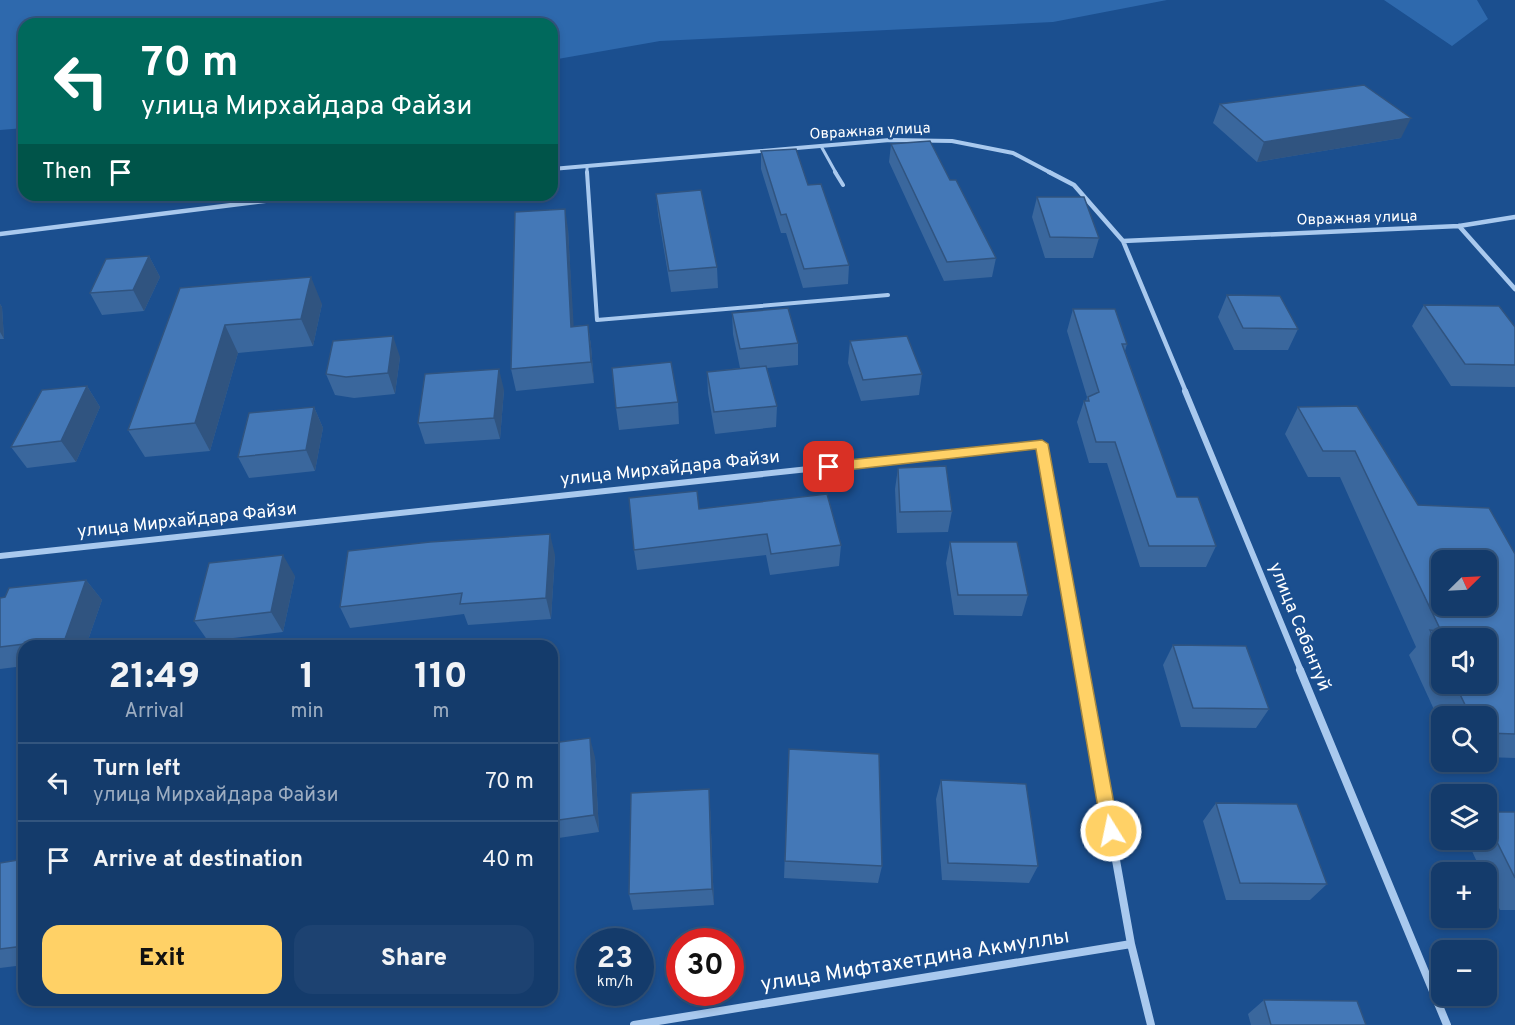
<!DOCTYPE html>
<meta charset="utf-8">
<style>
:root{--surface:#143b6b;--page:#1d4271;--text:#f1f3f6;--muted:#9dadc1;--line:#33557e;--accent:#ffd166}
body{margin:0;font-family:Overpass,sans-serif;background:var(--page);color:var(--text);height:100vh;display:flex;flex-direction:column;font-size:22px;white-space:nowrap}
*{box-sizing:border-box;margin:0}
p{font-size:20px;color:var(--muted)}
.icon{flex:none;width:33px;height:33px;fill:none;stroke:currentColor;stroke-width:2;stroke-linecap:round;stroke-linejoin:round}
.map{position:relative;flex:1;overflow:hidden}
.drawer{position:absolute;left:18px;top:640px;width:540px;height:366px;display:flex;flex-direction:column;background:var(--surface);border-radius:18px;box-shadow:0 3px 9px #0003,0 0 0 2px var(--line)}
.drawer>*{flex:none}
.top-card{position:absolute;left:18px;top:18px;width:540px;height:183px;border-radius:18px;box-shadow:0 3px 9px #0003,0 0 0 2px var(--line);background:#00695c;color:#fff;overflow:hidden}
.needle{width:39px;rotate:66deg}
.controls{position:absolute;left:1431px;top:550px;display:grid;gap:12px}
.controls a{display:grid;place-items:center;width:66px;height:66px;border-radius:12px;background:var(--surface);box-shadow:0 3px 9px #0003,0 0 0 2px var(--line);font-size:30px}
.speed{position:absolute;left:576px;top:928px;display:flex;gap:12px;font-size:30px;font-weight:700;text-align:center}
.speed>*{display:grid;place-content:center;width:78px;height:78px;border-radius:50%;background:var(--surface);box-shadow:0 3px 9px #0003,0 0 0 2px var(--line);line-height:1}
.speed small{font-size:15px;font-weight:400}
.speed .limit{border:9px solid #d22;background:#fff;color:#111}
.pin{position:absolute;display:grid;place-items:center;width:51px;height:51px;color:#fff;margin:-26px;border-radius:12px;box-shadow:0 3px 9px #0006}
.me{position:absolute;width:66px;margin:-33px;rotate:350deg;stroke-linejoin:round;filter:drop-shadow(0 0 4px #0008)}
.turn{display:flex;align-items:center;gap:21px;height:126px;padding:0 24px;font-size:27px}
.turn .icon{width:78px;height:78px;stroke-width:2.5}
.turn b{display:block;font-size:42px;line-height:51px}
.then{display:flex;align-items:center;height:57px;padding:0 24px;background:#0003;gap:12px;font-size:22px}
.eta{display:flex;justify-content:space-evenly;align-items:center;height:102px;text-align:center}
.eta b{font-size:36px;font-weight:800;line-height:42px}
.cta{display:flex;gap:12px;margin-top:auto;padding:12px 24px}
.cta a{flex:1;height:69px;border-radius:18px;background:var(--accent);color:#111;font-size:24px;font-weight:800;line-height:69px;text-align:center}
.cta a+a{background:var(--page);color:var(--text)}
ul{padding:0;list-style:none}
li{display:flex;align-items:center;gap:18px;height:78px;padding:0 24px;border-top:2px solid var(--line)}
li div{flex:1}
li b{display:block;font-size:22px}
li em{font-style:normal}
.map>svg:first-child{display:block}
.green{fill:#2e69ad}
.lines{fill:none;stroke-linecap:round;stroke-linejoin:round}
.lane-far1{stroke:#a9c9ee;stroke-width:3}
.lane{stroke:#a9c9ee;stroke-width:4}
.street-far3{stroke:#a9c9ee;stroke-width:4}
.street-far2{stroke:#a9c9ee;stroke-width:4.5}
.street-far1{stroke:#a9c9ee;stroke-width:6}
.street{stroke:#a9c9ee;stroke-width:8}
.wall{fill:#3a679d;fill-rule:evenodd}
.shaded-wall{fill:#305480}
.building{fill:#4478b7;stroke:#305480;stroke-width:1.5;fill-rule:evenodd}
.route{fill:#ffd166;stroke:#a68842;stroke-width:1.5}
.labels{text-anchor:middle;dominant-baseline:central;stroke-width:4.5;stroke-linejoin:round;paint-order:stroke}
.far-street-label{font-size:15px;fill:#fff;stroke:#1b4f8f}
.street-label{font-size:18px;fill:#fff;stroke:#1b4f8f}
.near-street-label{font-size:21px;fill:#fff;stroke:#1b4f8f}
</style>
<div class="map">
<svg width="1515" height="1025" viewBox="0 0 1515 1025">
<rect width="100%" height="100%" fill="#1b4f8f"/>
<!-- green -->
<path class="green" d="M0 0H1167L1053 22 660 41 552 60V24H24V128L0 130Z
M1384 0H1477L1488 19 1452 46Z"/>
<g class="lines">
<!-- lane-far1 -->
<path class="lane-far1" d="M821 146 836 173
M587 166V173"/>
<!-- lane -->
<path class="lane" d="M587 172 597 320 888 295
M835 172 843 185"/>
<!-- street-far3 -->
<path class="street-far3" d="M552 169 890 140 952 141 1013 153 1051 173"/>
<!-- street-far2 -->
<path class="street-far2" d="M1049 172 1074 185 1123 241 1459 226 1515 217
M1459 226 1515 289
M0 234 313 195
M1123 241 1186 392"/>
<!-- street-far1 -->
<path class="street-far1" d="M1185 391 1301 671
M0 556 1042 444 1082 671"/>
<!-- street -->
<path class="street" d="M1082 670 1131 944 1151 1025
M1300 670 1447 1025
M634 1025 1131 944"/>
</g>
<!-- wall -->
<path class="wall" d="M1220 104 1401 138 1257 162 1213 123Z
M891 144 950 180 996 258 992 277 944 281 889 162Z
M761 151 808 185 849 265 848 284 803 288 786 233H781L761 169Z
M656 194 717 267 718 288 671 292 658 214Z
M1037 197 1099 238 1093 258H1045L1032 217Z
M568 229 573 326 588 325 591 346 594 383 516 391 511 369Z
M149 256 160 277 144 311 102 315 90 293Z
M180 288 322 304 313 346 238 353 210 451 145 457 128 430Z
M1227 295 1298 329 1288 350H1234L1218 317Z
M0 304 2 307 4 339H0Z
M1424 305 1515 327V387L1451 386 1412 326Z
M1073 309 1127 344 1125 351 1177 497 1216 546 1206 567H1140L1107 463H1089L1077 422 1084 401H1086L1087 397 1067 331Z
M732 313 798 343V365L767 368 777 406 776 427 715 434 708 393 707 372 740 368 733 334Z
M850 341 922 374 919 395 861 401 848 363Z
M400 357 395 394 354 398 335 395 326 374Z
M87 386 100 407 76 462 27 468 11 447Z
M504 390 500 439 425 444 418 423Z
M678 402 679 424 619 430 616 408Z
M1357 406 1418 505 1515 554V758L1486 757V717H1442V727L1409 655 1416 647 1340 477H1308L1285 434 1298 407ZM1442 639 1486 684H1442Z
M314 407 323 428 315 471 249 478 238 457Z
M898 468 952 511 948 532 897 533 895 489Z
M699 509 841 545 839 566 770 575 766 555 637 570 634 550Z
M950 542 1028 595 1022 616 954 615 946 563Z
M555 555 551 619 468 625 464 614 350 628 340 607Z
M295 576 283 632 208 641 194 621Z
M86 580 102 600 86 646H24V666L0 669V598Z
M1173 645 1269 709 1256 728 1181 727 1163 665Z
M552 743 595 757 599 832 552 839Z
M789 749 882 866 878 883 784 878Z
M941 780 1038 866 1029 883 942 880 936 799Z
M1216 803 1327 884 1310 900H1226L1203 821Z
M710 807 714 905 633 910 629 894Z
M1486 812H1515V910H1500L1486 882V873H1482L1467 840H1486Z
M24 859V965L0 968V863Z
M1264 1000 1366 1025H1251L1248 1014Z"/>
<!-- shaded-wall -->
<path class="shaded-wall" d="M1411 118 1401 138 1257 162 1264 142Z
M565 209 568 229 575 348 571 327Z
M149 256 160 277 144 311 133 290Z
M311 277 322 304 313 346 301 319Z
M0 304 2 307 4 339 0 332Z
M225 325 238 353 210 451 195 423Z
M588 325 591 346 594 383 591 362Z
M393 336 400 357 395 394 388 373Z
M499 369 504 390 500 439 494 418Z
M87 386 100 407 76 462 61 441Z
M314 407 323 428 315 471 306 450Z
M550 534 555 555 551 619 546 598Z
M283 555 295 576 283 632 271 612Z
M86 580 102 600 86 646H71L65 639Z
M590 738 595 757 599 832 594 815Z
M709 789 710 807 714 905 712 889Z"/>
<!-- building -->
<path class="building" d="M1364 85 1411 118 1264 142 1220 104Z
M930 141 950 180H956L996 258 947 262 891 144Z
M796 149 808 185 821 184 849 265 804 269 786 214 781 215 761 151Z
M701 190 717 267 669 271 656 194Z
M1037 197H1084L1099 238 1050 237Z
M565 209 571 327 588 325 591 362 511 369 515 212Z
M149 256 133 290 90 293 106 259Z
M311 277 301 319 225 325 195 423 128 430 180 288Z
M1227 295 1280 296 1298 329 1243 328Z
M1424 305 1499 306 1515 327V365L1465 364Z
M788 308 798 343 740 349 732 313Z
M1073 309H1115L1127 344H1122L1177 497H1198L1216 546H1149L1115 442H1096L1084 401H1089L1088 397 1099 392Z
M393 336 388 373 346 377 326 374 333 341Z
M907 336 922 374 863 380 850 341Z
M671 362 678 402 616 408 612 368Z
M766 366 777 406 714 412 707 372Z
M499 369 494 418 418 423 425 374Z
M87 386 61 441 11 447 42 390Z
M1357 406 1418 505 1489 508 1515 554V734L1486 733V717H1471L1455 684H1486V639H1442V655L1430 630 1441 631 1355 451H1323L1298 407ZM1442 561H1486V606H1442Z
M314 407 306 450 238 457 249 413Z
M946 466 952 511 900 512 898 468Z
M697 491 699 509 827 494 841 545 771 554 767 534 634 550 629 498Z
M550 534 546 598 460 604 462 593 340 607 348 551 430 542Z
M950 542H1017L1028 595H958Z
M283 555 271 612 194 621 209 563Z
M86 580 65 639 0 647V598L5 597 9 588Z
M1173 645 1246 646 1269 709 1193 708Z
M590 738 594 815 552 821V743Z
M789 749 879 754 882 866 785 861Z
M941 780 1026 784 1038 866 948 863Z
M709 789 712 889 629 894 631 793Z
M1216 803 1297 804 1327 884 1240 883Z
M1486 812H1515V878L1486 820Z
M24 859V946L0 949V863Z
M1264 1000 1357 1001 1366 1025H1271Z"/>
<!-- route -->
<path class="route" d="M1042 440 1048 444 1119 831 1117 836 1111 839 1104 836 1102 831 1036 449 829 472 822 467 829 462Z"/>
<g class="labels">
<!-- far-street labels -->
<g class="far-street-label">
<text transform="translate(870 132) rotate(-3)">Овражная улица</text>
<text transform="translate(1357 219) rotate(-2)">Овражная улица</text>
</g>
<!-- street labels -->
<g class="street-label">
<text transform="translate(670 469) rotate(-6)">улица Мирхайдара Файзи</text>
<text transform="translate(187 521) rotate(-6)">улица Мирхайдара Файзи</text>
<text transform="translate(1299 627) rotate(68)">улица Сабантуй</text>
</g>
<!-- near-street labels -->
<g class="near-street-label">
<text transform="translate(915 961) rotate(-9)">улица Мифтахетдина Акмуллы</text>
</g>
</g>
</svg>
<div class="controls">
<a><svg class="needle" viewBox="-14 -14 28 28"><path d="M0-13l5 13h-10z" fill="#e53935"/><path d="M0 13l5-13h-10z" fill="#9dadc1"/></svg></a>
<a><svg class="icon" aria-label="sound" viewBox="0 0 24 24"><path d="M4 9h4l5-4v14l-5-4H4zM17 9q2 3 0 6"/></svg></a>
<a><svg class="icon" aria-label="search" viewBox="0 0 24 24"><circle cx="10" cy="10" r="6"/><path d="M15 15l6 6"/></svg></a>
<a><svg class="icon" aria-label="layers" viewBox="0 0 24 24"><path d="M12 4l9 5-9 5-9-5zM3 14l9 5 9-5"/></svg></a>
<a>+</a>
<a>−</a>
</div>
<div class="speed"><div>23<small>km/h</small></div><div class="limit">30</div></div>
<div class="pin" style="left:829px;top:467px;background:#d93025"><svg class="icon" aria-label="arrive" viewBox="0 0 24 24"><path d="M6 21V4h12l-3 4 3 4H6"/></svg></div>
<svg class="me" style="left:1111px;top:831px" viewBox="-20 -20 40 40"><circle r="17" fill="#ffd166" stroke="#fff" stroke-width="3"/><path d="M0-11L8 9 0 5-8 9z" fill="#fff"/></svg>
<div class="top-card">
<div class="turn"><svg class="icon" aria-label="left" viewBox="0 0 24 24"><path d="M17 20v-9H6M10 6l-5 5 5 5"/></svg><div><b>70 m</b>улица Мирхайдара Файзи</div></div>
<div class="then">Then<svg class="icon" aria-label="arrive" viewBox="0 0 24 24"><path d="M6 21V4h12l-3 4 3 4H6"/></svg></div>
</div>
<section class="drawer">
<div class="eta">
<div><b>21:49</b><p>Arrival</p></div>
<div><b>1</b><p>min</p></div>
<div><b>110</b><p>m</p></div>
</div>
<ul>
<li><svg class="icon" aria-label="left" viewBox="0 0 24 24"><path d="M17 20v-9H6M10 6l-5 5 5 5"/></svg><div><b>Turn left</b><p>улица Мирхайдара Файзи</p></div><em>70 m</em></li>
<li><svg class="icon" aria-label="arrive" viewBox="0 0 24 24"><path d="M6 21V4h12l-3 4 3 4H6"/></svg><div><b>Arrive at destination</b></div><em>40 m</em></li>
</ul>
<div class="cta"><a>Exit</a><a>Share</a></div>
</section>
</div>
